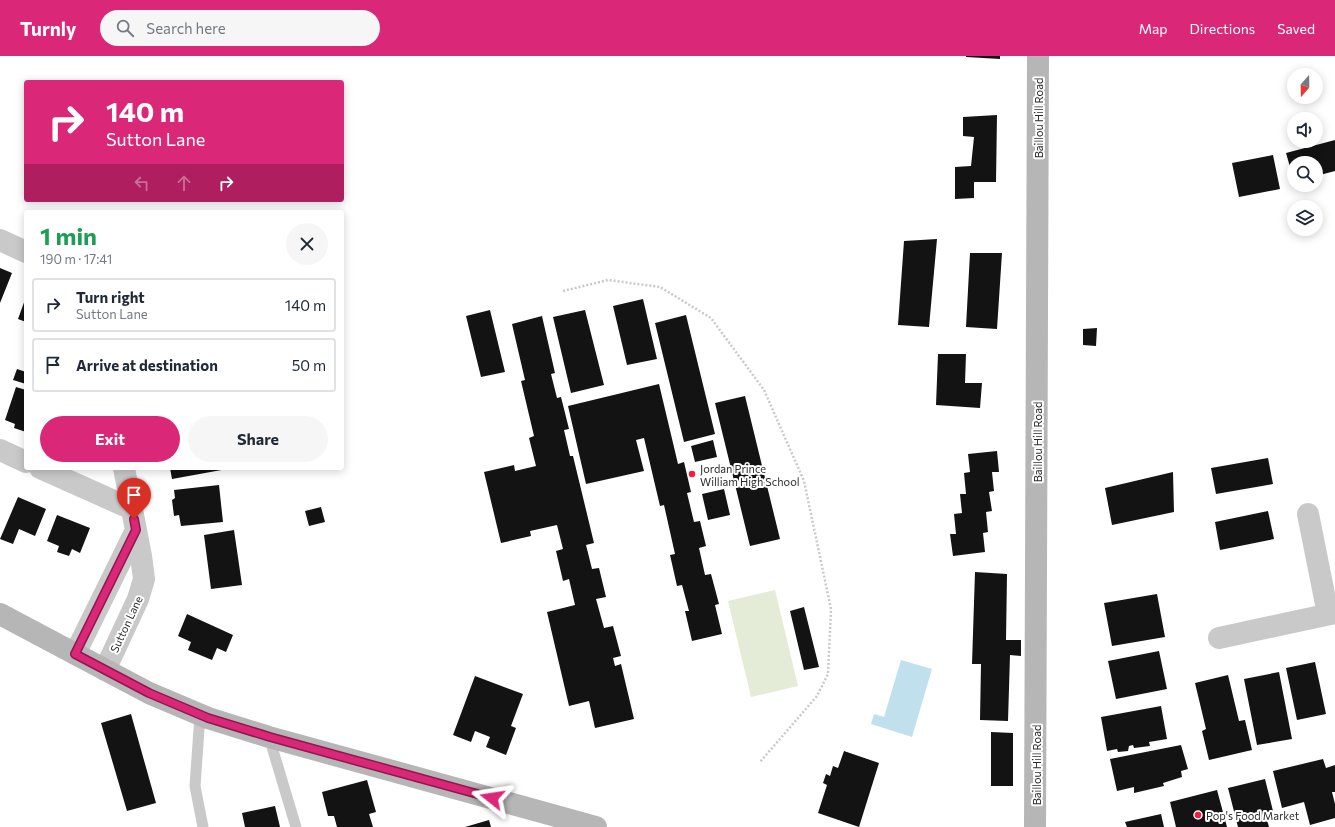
<!DOCTYPE html>
<meta charset="utf-8">
<style>
:root{--surface:#fff;--page:#f6f6f7;--text:#1f2937;--muted:#747a83;--line:#e0e1e3;--accent:#db2777}
body{margin:0;font-family:Commissioner,sans-serif;background:var(--page);color:var(--text);height:100vh;display:flex;flex-direction:column;font-size:15px;white-space:nowrap}
*{box-sizing:border-box;margin:0}
p{font-size:13px;color:var(--muted)}
.icon{flex:none;width:22px;height:22px;fill:none;stroke:currentColor;stroke-width:2;stroke-linecap:round;stroke-linejoin:round}
.map{position:relative;flex:1;overflow:hidden}
.side{position:absolute;left:24px;top:154px;width:320px;height:260px;display:flex;flex-direction:column;background:var(--surface);border-radius:4px;box-shadow:0 2px 10px #0003}
.side>*{flex:none}
.banner{position:absolute;left:24px;top:24px;width:320px;height:122px;border-radius:4px;box-shadow:0 2px 10px #0003;background:#db2777;color:#fff;overflow:hidden}
.needle{width:26px;rotate:200deg}
.buttons{position:absolute;left:1287px;top:12px;display:grid;gap:8px}
.buttons a{display:grid;place-items:center;width:36px;height:36px;border-radius:50%;background:var(--surface);box-shadow:0 2px 10px #0003;font-size:20px}
.pin{position:absolute;display:grid;place-items:center;width:34px;height:34px;color:#fff;margin:-41px -17px;border-radius:50% 50% 50% 0;rotate:-45deg;box-shadow:0 0 4px #0007}
.pin .icon{rotate:45deg}
.me{position:absolute;width:44px;margin:-22px;rotate:285deg;stroke-linejoin:round;filter:drop-shadow(0 0 3px #0008)}
.turn{display:flex;align-items:center;gap:14px;height:84px;padding:0 16px;font-size:18px}
.turn .icon{width:52px;height:52px;stroke-width:2.5}
.turn b{display:block;font-size:28px;line-height:34px}
.lanes{display:flex;align-items:center;height:38px;padding:0 16px;background:#0003;justify-content:center;gap:20px;direction:ltr}
.lanes .off{opacity:.35}
.round{display:grid;place-items:center;flex:none;width:42px;height:42px;border-radius:21px;background:var(--page)}
.overview{display:flex;align-items:center;justify-content:space-between;height:68px;padding:0 16px}
h1{font-size:24px;font-weight:700;line-height:30px;color:#1e9e55}
.primary-button{display:flex;gap:8px;margin-top:auto;padding:8px 16px}
.primary-button a{flex:1;height:46px;border-radius:24px;background:var(--accent);color:#fff;font-size:16px;font-weight:700;line-height:46px;text-align:center}
.primary-button a+a{background:var(--page);color:var(--text)}
ul{padding:0;list-style:none}
li{display:flex;align-items:center;gap:12px;height:54px;margin:0 8px 6px;padding:0 8px;border:2px solid var(--line);border-radius:4px}
li div{flex:1}
li b{display:block;font-size:15px}
li em{font-style:normal}
header{display:flex;align-items:center;gap:24px;box-sizing:border-box;height:56px;padding:0 20px;background:var(--accent);color:#fff}
header strong{font-size:19px}
nav{display:flex;gap:22px;margin-inline-start:auto;font-size:14px}
.search{width:280px;height:36px;background:var(--page);display:flex;align-items:center;gap:10px;box-sizing:border-box;padding:0 14px;border-radius:22px;color:var(--muted);font-size:15px}
.map>svg:first-child{display:block}
.green{fill:#e4ebd7}
.water{fill:#c1e0ed}
.building{fill:#131313}
.lines{fill:none;stroke-linecap:round;stroke-linejoin:round}
.path{stroke:#c9c9c9;stroke-width:2.5;stroke-dasharray:2 2;stroke-linecap:butt}
.service{stroke:#c9c9c9;stroke-width:11}
.minor{stroke:#c9c9c9;stroke-width:22}
.secondary{stroke:#b6b6b6;stroke-width:22}
.route-casing{stroke:#8e194d;stroke-width:10}
.route{stroke:#db2777;stroke-width:7}
.poi-dot{fill:#f41d3f;stroke:#fff;stroke-width:1.5}
.labels{text-anchor:middle;dominant-baseline:central;stroke-width:4;stroke-linejoin:round;paint-order:stroke}
.street-label{font-size:11px;fill:#2c2c2c;stroke:#fff}
.poi-label{font-size:11px;fill:#2c2c2c;stroke:#fff;text-anchor:start}
</style>
<header>
<strong>Turnly</strong>
<div class="search"><svg class="icon" aria-label="search" viewBox="0 0 24 24"><circle cx="10" cy="10" r="6"/><path d="M15 15l6 6"/></svg>Search here</div>
<nav><a>Map</a><a>Directions</a><a>Saved</a></nav>
</header>
<div class="map">
<svg width="1335" height="771" viewBox="0 0 1335 771">
<rect width="100%" height="100%" fill="#fff"/>
<!-- green -->
<path class="green" d="M775 534 798 630 751 641 728 545Z"/>
<!-- water -->
<path class="water" d="M901 604 932 613 912 681 871 668 874 658 884 661Z"/>
<!-- building -->
<path class="building" d="M966 0H1000V3L966 1Z
M997 59 996 126H974V142L955 143V111L971 110 974 81 963 80V61Z
M1335 84V115L1316 120V107H1294V125L1286 97Z
M1273 99 1280 133 1239 141 1232 107Z
M937 183 929 271 898 269 904 185Z
M970 197H1002L997 273 966 271Z
M0 212 12 217 0 247Z
M26 241V266L18 263Z
M643 243 657 303 627 309 613 250Z
M490 254 505 316 481 321 466 260Z
M585 254 604 329 571 337 553 261Z
M686 259 715 378 684 386 655 267Z
M542 260 555 317 551 318 557 342 561 341 569 373 564 374 570 400H573L594 487 586 489 592 513 599 512 606 541 596 543 604 572 613 570 621 600 613 602 615 610 621 608 634 663 595 672 589 645 569 650 547 556 575 549 569 523 563 525 556 495 563 493 557 469 530 475 531 480 501 487 484 416 514 409 515 415 536 410 529 382 534 380 521 325 525 324 512 268Z
M1097 272 1096 290 1083 289V273Z
M938 298H966L965 327H982L980 352 936 349Z
M17 313 26 316V328L13 324Z
M659 328 678 408 684 406 691 436 687 437 694 466 700 465 706 490 699 492 705 519 711 518 719 548 715 549 722 578 692 585 685 555H689L682 529 677 530 670 499 675 498 664 449 660 450 644 382 636 384 644 415 586 428 568 350Z
M16 331 26 334V376L14 372 15 368 5 364Z
M745 340 780 483 750 490 715 347Z
M713 384 717 401 695 406 691 390Z
M997 395 999 416H992L994 435 989 436 992 455 986 456 988 476 983 477 985 496 953 500 950 478H956L954 458 962 457 960 438H966L964 417 970 416 968 398Z
M1268 402 1273 428 1216 438 1211 412Z
M170 412H227V413L172 423Z
M1173 416 1174 456 1112 469 1105 432Z
M219 429 223 466 181 470 179 459 174 460 172 444 175 442 174 434Z
M724 433 730 459 708 464 702 438Z
M18 441 46 453 35 480 19 473 13 488 0 483Z
M321 451 325 466 309 470 305 455Z
M1268 455 1274 483 1220 494 1215 466Z
M57 459 90 472 80 497 72 493 69 500 57 496 59 490 47 485Z
M234 474 242 529 211 533 204 479Z
M975 516 1007 518 1006 584H1021V600L1010 599 1008 665 980 664 981 608H972Z
M1157 538 1165 581 1112 590 1104 547Z
M804 551 819 611 804 614 790 555Z
M187 558 233 579 226 596 217 592 212 604 188 594 191 586 178 580Z
M1159 595 1167 633 1116 643 1108 605Z
M1315 606 1326 658 1297 664 1286 612Z
M1279 616 1292 683 1257 689 1244 623Z
M1228 619 1239 665 1245 664 1252 694 1209 704 1202 675 1206 673 1195 627Z
M475 620 523 638 511 670 516 672 506 699 486 691 490 681 475 675 471 686 453 679Z
M1161 650 1167 683 1149 686 1150 690 1134 692 1133 689 1129 690 1128 695 1118 696 1117 693 1107 695 1101 661Z
M131 658 156 747 127 755 101 667Z
M991 676 1013 677V730H991Z
M1181 689 1188 713 1181 715 1182 721 1163 727 1164 730 1134 737V731L1117 735 1110 703Z
M844 695 879 707 859 771 818 757 827 729 823 727 826 718 830 720 833 710 838 712Z
M1323 703 1326 712 1335 709V736H1332L1335 748V762L1310 769 1304 746 1282 752 1273 715Z
M1265 723 1273 755 1265 757 1269 771H1238L1228 732Z
M367 724 376 756 369 758 373 771H337L334 760H328L322 736Z
M1217 734 1227 771H1176L1170 746Z
M275 750 280 771H245L242 757Z
M1161 758 1164 771H1127L1125 766Z
M489 764 491 771H465Z"/>
<g class="lines">
<!-- path -->
<path class="path" d="M563 235 608 224 660 231 711 262 764 334 804 425 831 553 828 618 817 640 760 706"/>
<!-- service -->
<path class="service" d="M200 659 195 730 203 771
M269 681 296 771"/>
<!-- minor -->
<path class="minor" d="M0 184 26 196
M0 394 26 406
M40 412 132 453
M1308 458 1328 558
M1219 582 1335 557
M75 598 136 474
M105 614 138 543 144 523 141 500 124 412"/>
<!-- secondary -->
<path class="secondary" d="M0 558 149 637 208 662 269 681 596 771
M1035 771 1038 0"/>
</g>
<g class="lines">
<!-- route casing -->
<g class="route-casing">
<path id="route" d="M134 463 136 474 75 598 149 637 208 662 270 681 492 742"/>
</g>
<!-- route -->
<use href="#route" class="route"/>
</g>
<!-- markers -->
<g class="poi-dot">
<circle cx="692" cy="418" r="4"/>
<circle cx="1198" cy="759" r="4"/>
</g>
<g class="labels">
<!-- street labels -->
<g class="street-label">
<text transform="translate(1038 62) rotate(-90)">Baillou Hill Road</text>
<text transform="translate(1037 386) rotate(-90)">Baillou Hill Road</text>
<text transform="translate(126 568) rotate(-65)">Sutton Lane</text>
<text transform="translate(1036 709) rotate(-90)">Baillou Hill Road</text>
</g>
<!-- poi labels -->
<g class="poi-label">
<text x="700" y="412">Jordan Prince<tspan x="700" dy="13">William High School</tspan></text>
<text x="1206" y="759">Pop's Food Market</text>
</g>
</g>
</svg>
<div class="buttons">
<a><svg class="needle" viewBox="-14 -14 28 28"><path d="M0-13l5 13h-10z" fill="#e53935"/><path d="M0 13l5-13h-10z" fill="#747a83"/></svg></a>
<a><svg class="icon" aria-label="sound" viewBox="0 0 24 24"><path d="M4 9h4l5-4v14l-5-4H4zM17 9q2 3 0 6"/></svg></a>
<a><svg class="icon" aria-label="search" viewBox="0 0 24 24"><circle cx="10" cy="10" r="6"/><path d="M15 15l6 6"/></svg></a>
<a><svg class="icon" aria-label="layers" viewBox="0 0 24 24"><path d="M12 4l9 5-9 5-9-5zM3 14l9 5 9-5"/></svg></a>
</div>
<div class="pin" style="left:134px;top:463px;background:#d93025"><svg class="icon" aria-label="arrive" viewBox="0 0 24 24"><path d="M6 21V4h12l-3 4 3 4H6"/></svg></div>
<svg class="me" style="left:492px;top:742px" viewBox="-20 -20 40 40"><path d="M0-17L14 15 0 8-14 15z" fill="#db2777" stroke="#fff" stroke-width="4"/></svg>
<div class="banner">
<div class="turn"><svg class="icon" aria-label="right" viewBox="0 0 24 24"><path d="M7 20v-9h11M14 6l5 5-5 5"/></svg><div><b>140 m</b>Sutton Lane</div></div>
<div class="lanes"><svg class="icon off" aria-label="left" viewBox="0 0 24 24"><path d="M17 20v-9H6M10 6l-5 5 5 5"/></svg><svg class="icon off" aria-label="ahead" viewBox="0 0 24 24"><path d="M12 20V5M6 11l6-6 6 6"/></svg><svg class="icon" aria-label="right" viewBox="0 0 24 24"><path d="M7 20v-9h11M14 6l5 5-5 5"/></svg></div>
</div>
<section class="side">
<div class="overview"><div><h1>1 min</h1><p>190 m · 17:41</p></div><a class="round"><svg class="icon" aria-label="close" viewBox="0 0 24 24"><path d="M6 6l12 12M18 6L6 18"/></svg></a></div>
<ul>
<li><svg class="icon" aria-label="right" viewBox="0 0 24 24"><path d="M7 20v-9h11M14 6l5 5-5 5"/></svg><div><b>Turn right</b><p>Sutton Lane</p></div><em>140 m</em></li>
<li><svg class="icon" aria-label="arrive" viewBox="0 0 24 24"><path d="M6 21V4h12l-3 4 3 4H6"/></svg><div><b>Arrive at destination</b></div><em>50 m</em></li>
</ul>
<div class="primary-button"><a>Exit</a><a>Share</a></div>
</section>
</div>
